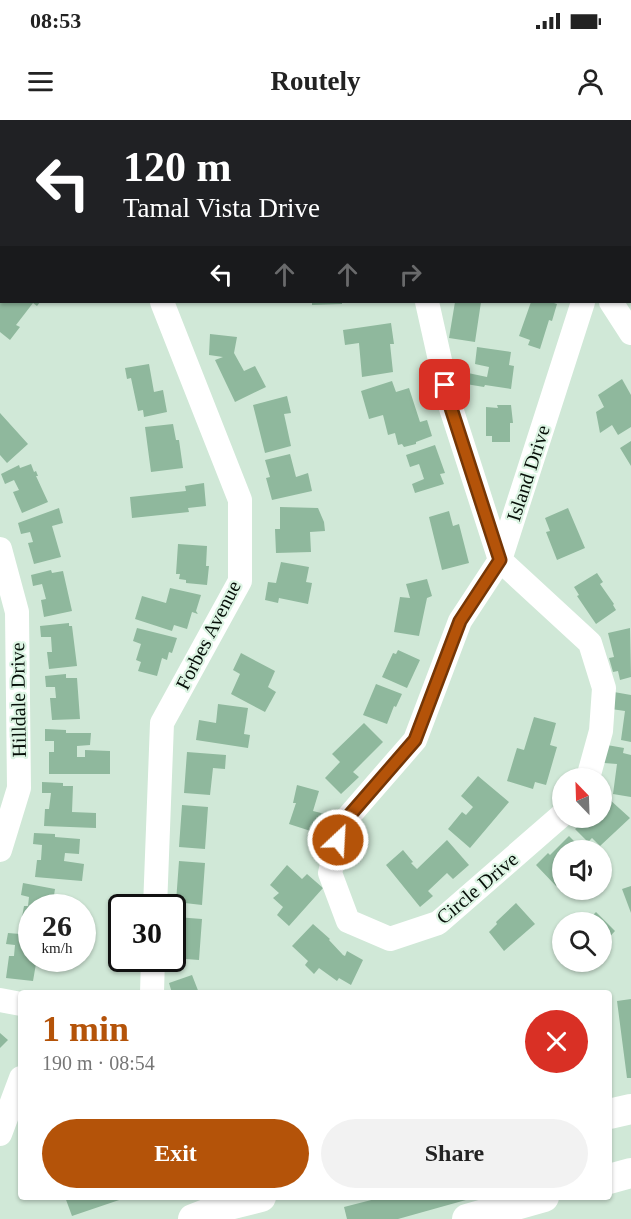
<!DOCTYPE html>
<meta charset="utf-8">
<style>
:root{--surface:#fff;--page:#f2f2f2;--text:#222;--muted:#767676;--accent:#b45309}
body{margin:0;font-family:"Times New Roman",serif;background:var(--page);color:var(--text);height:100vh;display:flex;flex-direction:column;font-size:22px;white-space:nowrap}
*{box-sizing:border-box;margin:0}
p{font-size:20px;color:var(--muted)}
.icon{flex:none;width:33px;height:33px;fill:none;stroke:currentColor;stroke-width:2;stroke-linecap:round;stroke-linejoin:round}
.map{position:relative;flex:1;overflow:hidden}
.sheet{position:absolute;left:18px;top:870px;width:594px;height:210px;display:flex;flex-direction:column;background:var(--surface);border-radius:6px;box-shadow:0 2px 4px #0004}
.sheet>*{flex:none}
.banner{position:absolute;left:0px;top:0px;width:632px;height:183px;box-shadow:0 2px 4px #0004;background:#202124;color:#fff;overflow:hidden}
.needle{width:39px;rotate:337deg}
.buttons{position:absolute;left:552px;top:648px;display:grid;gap:12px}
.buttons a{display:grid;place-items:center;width:60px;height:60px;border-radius:50%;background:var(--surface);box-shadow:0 2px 4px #0004;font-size:30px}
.speed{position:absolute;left:18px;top:774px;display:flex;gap:12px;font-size:30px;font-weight:700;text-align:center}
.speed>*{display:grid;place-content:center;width:78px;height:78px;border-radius:50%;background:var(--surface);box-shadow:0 2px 4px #0004;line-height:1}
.speed small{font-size:15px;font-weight:400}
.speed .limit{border:3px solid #111;border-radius:9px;background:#fff;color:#111}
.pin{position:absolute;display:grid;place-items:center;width:51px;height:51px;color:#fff;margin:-26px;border-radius:12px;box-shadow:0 3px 9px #0006}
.me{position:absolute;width:66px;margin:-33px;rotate:25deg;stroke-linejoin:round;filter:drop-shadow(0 0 4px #0008)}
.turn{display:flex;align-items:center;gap:21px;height:126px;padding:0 24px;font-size:27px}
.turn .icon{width:78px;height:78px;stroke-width:2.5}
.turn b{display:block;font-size:42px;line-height:51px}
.lanes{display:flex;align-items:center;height:57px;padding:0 24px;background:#0003;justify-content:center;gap:30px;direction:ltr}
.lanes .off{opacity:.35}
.round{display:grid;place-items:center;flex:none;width:63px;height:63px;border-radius:32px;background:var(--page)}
.summary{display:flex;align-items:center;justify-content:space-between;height:102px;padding:0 24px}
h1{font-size:36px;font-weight:700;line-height:45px;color:var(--accent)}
.action{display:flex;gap:12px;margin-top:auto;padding:12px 24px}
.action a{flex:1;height:69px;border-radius:36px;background:var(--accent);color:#fff;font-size:24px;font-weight:700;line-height:69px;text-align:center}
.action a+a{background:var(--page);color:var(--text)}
.status{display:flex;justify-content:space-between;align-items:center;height:42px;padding:0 30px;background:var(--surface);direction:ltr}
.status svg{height:16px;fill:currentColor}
header{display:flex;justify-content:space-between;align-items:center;height:78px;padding:0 24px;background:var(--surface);font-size:27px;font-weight:700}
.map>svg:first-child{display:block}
.building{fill:#8fb89d}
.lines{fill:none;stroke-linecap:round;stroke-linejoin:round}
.minor{stroke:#fff;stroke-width:24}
.major{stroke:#fff;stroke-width:30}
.route-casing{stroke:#753606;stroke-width:15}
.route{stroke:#b45309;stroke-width:10}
.labels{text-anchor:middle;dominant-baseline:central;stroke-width:4.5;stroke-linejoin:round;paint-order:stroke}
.street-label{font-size:20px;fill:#060e08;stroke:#ddf5e4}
</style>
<div class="status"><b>08:53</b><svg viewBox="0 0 49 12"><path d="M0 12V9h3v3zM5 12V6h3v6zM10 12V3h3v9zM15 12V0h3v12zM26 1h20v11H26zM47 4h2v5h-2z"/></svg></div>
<header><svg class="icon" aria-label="menu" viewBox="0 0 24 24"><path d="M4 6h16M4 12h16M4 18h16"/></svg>Routely<svg class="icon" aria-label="person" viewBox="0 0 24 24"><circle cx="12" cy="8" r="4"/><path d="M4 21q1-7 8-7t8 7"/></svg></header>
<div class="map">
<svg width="631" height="1099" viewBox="0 0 631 1099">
<rect width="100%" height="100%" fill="#d0e8d7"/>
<!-- building -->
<path class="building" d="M0 182H40L37 186 33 183 16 205 20 207 10 220 0 212Z
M312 182H342V184L312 185Z
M455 182H481L475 222 449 218Z
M531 182H551L557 184 552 201 549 200 540 229 528 225 530 220 519 216Z
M391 203 394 224H390L393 252 362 257 359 223 345 225 343 210Z
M210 214 237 217 234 233 244 251 255 246 266 267 235 282 215 240 223 237 209 235Z
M477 227 511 232 509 245 514 246 511 269 485 265 484 267 466 264 468 253 487 257 489 247 475 244Z
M149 244 154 272 163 270 167 292 144 297 143 290 138 291 131 258 127 259 125 248Z
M622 259 631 275V307L618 315 612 305 600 313 596 292 604 287 598 275Z
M392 261 396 272 409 268 420 302 427 300 432 316 416 322V324L404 327 402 324 398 325 395 313 388 315 383 295 369 299 361 271Z
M287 276 291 293 284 294 291 326 265 333 253 285Z
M497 285H511L513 303H510V322H492V316H486V287L498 288Z
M0 293 28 324 7 343 0 335Z
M173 304 176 320H179L183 348 151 352 145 307Z
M631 321V346L620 328Z
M435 325 445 353 440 354 444 364 415 373 412 364 424 359 419 344 410 347 406 335Z
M290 334 296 357 308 353 312 371 272 380 266 358 270 357 265 340Z
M31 344 34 352 36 351 38 356H36L48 382 22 393 13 372 19 370 14 360 5 364 1 354 19 345 20 348Z
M204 363 206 386 188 388 189 392 132 398 130 377 186 371 185 366Z
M280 387 318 388 324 402 325 411 310 412 311 432 276 433 275 409H280Z
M59 388 63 403 52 406 61 437 34 444 28 423 33 422 30 412 21 414 18 403Z
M568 388 585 428 557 440 546 412 550 411 545 398Z
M449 391 453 406 459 404 469 443 442 450 429 397Z
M178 424 207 426 206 446H209L207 465 186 463V460L179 459 180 454H176Z
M281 442 309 447 306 462 312 463 308 484 279 478 278 483 265 480 268 462 276 463Z
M51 450 52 453 63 451 72 491 44 497 41 480 46 479 42 464 33 466 31 455Z
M597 453 603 462 600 464 614 484 613 485 616 490 596 504 577 476 579 475 574 467Z
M427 459 432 476 427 478 419 516 394 512 400 477 410 478 406 464Z
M170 468 201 475 196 491 198 494 192 492 187 509 174 505 172 511 135 499 142 476 166 483Z
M69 503V506H72L77 546 49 549 47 532H52L51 517H41L40 506Z
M137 508 177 518 172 533 169 532 167 540 162 538 157 556 138 551 141 542 136 540 141 524 133 521Z
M630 508 631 557 620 560 618 551 613 552 609 538 614 537 608 513Z
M398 530 420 540 407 568 382 557 393 533 396 534Z
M241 533 275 551 268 567 276 572 265 592 231 574 240 554 233 550Z
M66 554V558H77L80 599 52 600 50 578H56L55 567H46L45 556Z
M376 564 402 574 396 587 394 586 387 604 363 595Z
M614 572 631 575V622L621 620 625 591 611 589Z
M218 584 248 588 244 614 250 615 248 628 196 620 199 600 216 603Z
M534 597 556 603 550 625 557 627 546 665 535 662 533 669 507 661 517 628 524 630Z
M364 603 383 622 353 652 359 657 341 674 325 658 340 642 332 634Z
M45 609 66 610V613H91L90 625 77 626V637H85V630L110 631V654H49V632H54V621H45Z
M607 625 624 628 623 633 631 635V677L613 674 617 644 604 643Z
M187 632 226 635 225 649 213 648 210 675 184 673Z
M478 656 509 682 470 728 448 709 462 692 466 695 473 687 461 676Z
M42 662 63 663V666H73L72 692 96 693V708L44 706 45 689H49L51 673H42Z
M297 665 319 671 313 691 325 694 320 714 289 704 296 683H293Z
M609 679 630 698 600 726 592 718 588 722 575 709 586 698H602V687Z
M182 685 208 687 205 729 179 727Z
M34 713 55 714V717L80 719 79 734 65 733 64 741 84 744 82 761 35 757 37 740H41L42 725 33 724Z
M569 716 583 730H562V760L556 766 536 745 548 733 550 735Z
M447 720 469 745 453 759 447 753 428 771 433 776 420 787 386 745 403 730 413 742 411 743 417 749Z
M179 741 205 743 202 785 176 782Z
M287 745 302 759 307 754 323 768 289 806 277 795 283 787 273 778 279 773 270 765Z
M23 763 55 769 52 788H32V810L20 808 24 786H28L29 777 21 775Z
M631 766V793L622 769Z
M516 783 535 804 504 831 489 812 497 804 496 802Z
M596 792 615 811 602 825V802H586Z
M176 797 202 799 199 840 173 838Z
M313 804 330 819 329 820 343 835 345 836 347 831 363 840 351 865 339 858 337 861 319 848 314 854 305 845 308 841 292 826Z
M8 813 32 815V838H37L33 861 6 858 9 836H14L15 825 6 824Z
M192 855 199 873H172L169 863Z
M631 879V958H627L617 881Z
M0 913 8 920 0 928Z
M65 1077H128L72 1096Z
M383 1077H473V1078L398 1099H347L344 1087Z"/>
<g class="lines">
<!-- minor -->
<path class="minor" d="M168 0 169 2
M448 2V0
M630 46 631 45
M427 182 450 285 500 440 590 523 604 568 601 611 588 658
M611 182 631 213
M0 429 17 492 19 668 0 730
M562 695 438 803 390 819 348 801 330 753 342 704 415 620 460 501 500 440 583 182
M155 788 162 603 240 461V380L162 182
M152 873 153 838
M0 880 21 884
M0 1014 21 958"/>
<!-- major -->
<path class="major" d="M609 994 631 989
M609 1059 631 1053
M193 1099 229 1085 261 1077
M467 1099 544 1077"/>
</g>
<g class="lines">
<!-- route casing -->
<g class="route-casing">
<path id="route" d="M338 720 342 704 415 620 460 501 500 440 450 285 445 265"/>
</g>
<!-- route -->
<use href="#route" class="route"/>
</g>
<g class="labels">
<!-- street labels -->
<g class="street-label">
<text transform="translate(528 353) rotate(-72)">Island Drive</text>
<text transform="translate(208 515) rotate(-63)">Forbes Avenue</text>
<text transform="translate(18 580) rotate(-91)">Hilldale Drive</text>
<text transform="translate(477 768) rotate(-40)">Circle Drive</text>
</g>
</g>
</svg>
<div class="buttons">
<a><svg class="needle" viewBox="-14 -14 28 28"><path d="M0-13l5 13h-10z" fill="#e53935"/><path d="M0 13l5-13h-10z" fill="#767676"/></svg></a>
<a><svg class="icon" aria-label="sound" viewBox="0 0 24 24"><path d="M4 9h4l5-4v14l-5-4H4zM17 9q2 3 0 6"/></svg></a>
<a><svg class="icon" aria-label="search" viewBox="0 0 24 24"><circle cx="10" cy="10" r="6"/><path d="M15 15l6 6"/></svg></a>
</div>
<div class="speed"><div>26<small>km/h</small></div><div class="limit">30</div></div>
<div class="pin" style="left:445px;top:265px;background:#d93025"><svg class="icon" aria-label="arrive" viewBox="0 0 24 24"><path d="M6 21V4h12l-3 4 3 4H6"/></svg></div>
<svg class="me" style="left:338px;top:720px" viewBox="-20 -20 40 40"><circle r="17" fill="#b45309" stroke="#fff" stroke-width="3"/><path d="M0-11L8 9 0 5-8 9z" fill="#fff"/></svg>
<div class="banner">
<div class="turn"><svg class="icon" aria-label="left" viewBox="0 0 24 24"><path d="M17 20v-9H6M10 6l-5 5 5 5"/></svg><div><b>120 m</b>Tamal Vista Drive</div></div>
<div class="lanes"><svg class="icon" aria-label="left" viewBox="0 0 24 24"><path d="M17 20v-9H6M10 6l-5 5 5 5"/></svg><svg class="icon off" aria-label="ahead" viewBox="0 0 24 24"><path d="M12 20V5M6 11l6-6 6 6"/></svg><svg class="icon off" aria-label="ahead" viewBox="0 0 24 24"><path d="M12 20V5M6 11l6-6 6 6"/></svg><svg class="icon off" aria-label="right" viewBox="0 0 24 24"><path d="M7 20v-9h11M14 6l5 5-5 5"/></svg></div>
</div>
<section class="sheet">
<div class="summary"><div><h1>1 min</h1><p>190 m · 08:54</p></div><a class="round" style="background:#d93025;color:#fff"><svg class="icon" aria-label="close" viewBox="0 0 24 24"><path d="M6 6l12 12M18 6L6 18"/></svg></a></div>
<div class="action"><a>Exit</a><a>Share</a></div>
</section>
</div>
